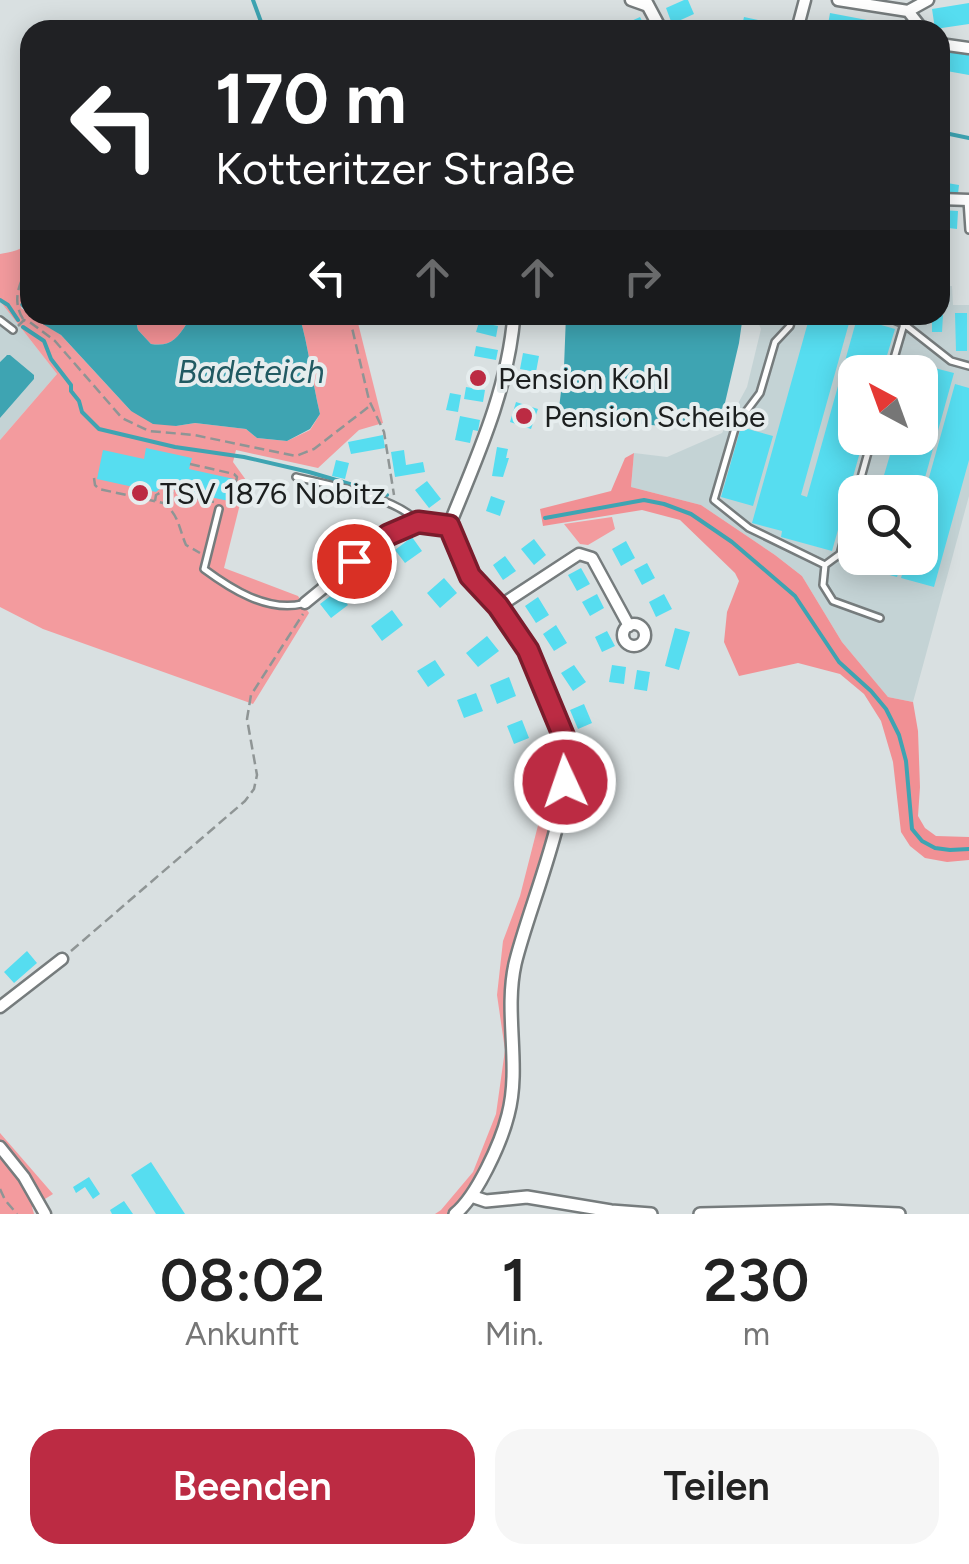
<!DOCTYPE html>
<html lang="de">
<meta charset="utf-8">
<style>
:root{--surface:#fff;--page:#f6f6f6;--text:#222;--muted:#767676;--accent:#bc2b43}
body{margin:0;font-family:Figtree,sans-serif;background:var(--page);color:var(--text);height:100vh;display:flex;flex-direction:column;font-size:38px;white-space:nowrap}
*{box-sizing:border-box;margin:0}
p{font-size:32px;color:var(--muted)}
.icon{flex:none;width:55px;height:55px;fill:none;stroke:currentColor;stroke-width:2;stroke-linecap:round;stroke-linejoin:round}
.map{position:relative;height:1214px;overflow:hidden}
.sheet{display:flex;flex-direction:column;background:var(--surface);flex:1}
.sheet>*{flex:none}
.guide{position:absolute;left:20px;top:20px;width:930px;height:305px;border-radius:30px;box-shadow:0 5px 25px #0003;background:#202124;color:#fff;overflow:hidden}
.needle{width:65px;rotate:319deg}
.fabs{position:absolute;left:838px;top:355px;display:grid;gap:20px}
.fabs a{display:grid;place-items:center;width:100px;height:100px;border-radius:20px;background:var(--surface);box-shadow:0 5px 25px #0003;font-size:50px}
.pin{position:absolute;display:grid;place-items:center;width:85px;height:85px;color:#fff;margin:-42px;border:5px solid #fff;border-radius:50%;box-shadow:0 2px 10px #0007}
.me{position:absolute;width:110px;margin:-55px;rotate:357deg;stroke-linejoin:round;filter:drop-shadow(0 0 8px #0008)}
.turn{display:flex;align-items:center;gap:35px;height:210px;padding:0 30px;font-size:45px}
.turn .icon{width:130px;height:130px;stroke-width:2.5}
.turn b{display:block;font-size:70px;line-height:85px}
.lanes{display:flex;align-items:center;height:95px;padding:0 30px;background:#0003;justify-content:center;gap:50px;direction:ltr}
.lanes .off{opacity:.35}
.eta{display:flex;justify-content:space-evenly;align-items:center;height:170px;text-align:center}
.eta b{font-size:60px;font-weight:600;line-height:70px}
.button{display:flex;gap:20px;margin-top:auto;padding:20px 30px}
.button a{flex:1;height:115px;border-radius:30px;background:var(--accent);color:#fff;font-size:40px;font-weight:600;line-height:115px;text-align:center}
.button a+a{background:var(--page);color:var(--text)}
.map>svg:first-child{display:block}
.built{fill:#c4d3d5;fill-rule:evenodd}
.green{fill:#f39b9e}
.forest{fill:#f19094}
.water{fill:#3ea4b2}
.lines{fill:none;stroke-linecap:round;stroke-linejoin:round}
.stream{stroke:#3ea4b2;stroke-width:4}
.building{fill:#56ddf0}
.service-casing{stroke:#767c7d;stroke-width:10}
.minor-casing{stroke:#767c7d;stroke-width:15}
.tertiary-casing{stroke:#767c7d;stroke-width:16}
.path{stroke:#8f9595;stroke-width:2.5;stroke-dasharray:10 5;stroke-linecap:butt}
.service{stroke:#fff;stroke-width:5}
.minor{stroke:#fff;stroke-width:10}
.tertiary{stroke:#fff;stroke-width:11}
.route-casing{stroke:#7a1c2c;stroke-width:25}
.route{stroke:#bc2b43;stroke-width:18}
.poi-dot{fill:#bc2b43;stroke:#e6edee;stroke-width:4}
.labels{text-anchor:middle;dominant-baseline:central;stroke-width:8;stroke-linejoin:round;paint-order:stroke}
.poi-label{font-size:30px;fill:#1c1f1f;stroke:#e6edee;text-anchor:start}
.water-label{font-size:32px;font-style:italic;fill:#215a62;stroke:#e6edee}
</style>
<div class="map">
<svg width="969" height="1214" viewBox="0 0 969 1214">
<rect width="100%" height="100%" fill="#d9e0e1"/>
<!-- built -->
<path class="built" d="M940 286H952L953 305H969V496L913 702 888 697 842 642 802 576 775 555 701 505 631 487 634 453 667 457 722 433 747 387 761 329 755 315H940ZM855 372H920V438H855ZM855 492H920V558H855Z
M0 301 57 374 0 440V418L34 379 6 355 0 362Z"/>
<!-- green -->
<path class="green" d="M30 241V281L21 308 61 335 131 411 176 426 195 423 246 429 257 438 287 441 310 430 320 414C312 381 309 347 299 315H356L383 423 359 430 318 468 236 450 233 462 246 480 224 568 298 596 309 613 253 704 43 629 0 607V440L57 374 0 301V254C10 252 24 250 30 241Z
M612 517 615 529 588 545 580 544 564 524Z
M562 756 558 798 522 925 506 997 508 1076 500 1126 482 1166 462 1197 447 1212 450 1214H435L441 1210 473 1172 496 1114 505 1050 497 995 503 941 520 896 546 794 549 759Z
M0 1133 53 1194 32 1207 34 1214H0Z"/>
<!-- forest -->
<path class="forest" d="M140 315H186L187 323C177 339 170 347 151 344L138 330 136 321Z
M634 453 631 487 701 505 775 555 802 576 842 642 888 697 913 702 918 731 920 787 918 816 925 828 936 836 969 837V860L947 862 925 858 910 846 901 832 893 762 881 721 864 694 840 674 798 663 739 676 724 642 727 612 739 581 735 573 680 520 642 510 543 526 540 509 611 491 625 458Z"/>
<!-- water -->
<path class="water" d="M30 281V315H140L136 321 138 330 151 344C170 347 177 339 187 323L186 315H299C309 347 312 381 320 414L310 429 287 441 257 438 246 429 195 423 176 426 153 424 131 411 61 335 31 317 20 305Z
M566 315H743L739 343 724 407 703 422 674 427 617 422 590 427H575L565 420 559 408 564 367Z
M7 355H10L34 375V379L0 418V362Z"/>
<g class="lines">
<!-- stream -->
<path class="stream" d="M253 0 264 30
M940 132 969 138
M0 300 8 305 18 320
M23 327 44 341 51 359 71 385V391L79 401 82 412 99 429 175 447 244 457 309 472 387 495
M545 518 644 500 664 504 691 514 732 542 795 596 839 662 871 691 886 709 899 735 906 761 912 829 922 841 935 848 950 850 969 849"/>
</g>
<!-- building -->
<path class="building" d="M684 0H688L694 14 672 24 666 8Z
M969 3V24L935 29 932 9Z
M830 13 867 20 865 30H827Z
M640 17 647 30H633L629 22Z
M744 17 767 22 765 30H741Z
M945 50 969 55V75L941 70Z
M941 182 959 185 958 194 940 191Z
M940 210 958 211 957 229 940 227Z
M955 313H967V351H956Z
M765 315H780L777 325 764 321Z
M810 315 851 316 801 495 807 497 857 318 895 329 882 372H855V438H864L832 551 781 537 782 531 752 523Z
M932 315H943L942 332H932Z
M479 322 498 326 496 337 476 332Z
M476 346 498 350 496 360 474 356Z
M523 353 539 356 536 372 520 369Z
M915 363 954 373 921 492H879L895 438H920V372H913Z
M470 369 489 373 486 387 468 383Z
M955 384 969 388V460L934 587 901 578 907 558H920V510Z
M466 387 485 390 483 402 464 399Z
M450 393 461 395 458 412 446 410Z
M516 402 538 409 531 429 510 422Z
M460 416 480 420 478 431 473 430 470 443 455 440Z
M741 427 773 436 753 506 721 497Z
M383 435 385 448 351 454 348 442Z
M497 447 508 449 506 458H509L503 477 492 476Z
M146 448 192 458 189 469 234 479 229 501 162 487 156 492 97 479 103 450 144 459Z
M404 450 406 465 423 462 425 472 395 477 391 452Z
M336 460 349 463 345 479 332 476Z
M427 481 441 499 429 508 415 490Z
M491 496 505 501 500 516 486 511Z
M412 537 422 551 405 563 395 550Z
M534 539 546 555 534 565 521 549Z
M626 541 635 558 621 566 612 549Z
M505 556 516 571 503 580 493 565Z
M861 558H903L897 577 859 567Z
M647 563 655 578 642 585 634 570Z
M371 565 381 578 367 589 357 575Z
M581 568 590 584 577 591 568 575Z
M444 578 457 593 440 608 427 593Z
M337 591 348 605 331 618 320 604Z
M597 594 604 608 590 616 582 602Z
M664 594 672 609 656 617 649 602Z
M538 597 549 615 536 623 525 606Z
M392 610 403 625 382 641 371 626Z
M556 625 567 643 554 651 543 634Z
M675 628 690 632 679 670 665 666Z
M607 631 615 646 602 652 595 637Z
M487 636 499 651 478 667 466 653Z
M435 660 445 675 428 687 417 671Z
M574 665 586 682 573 691 561 673Z
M612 665 626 667 624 684 609 682Z
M637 670 650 672 647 691 634 689Z
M509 677 516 696 497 704 490 685Z
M476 693 483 711 464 718 457 700Z
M584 704 592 723 578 729 570 710Z
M522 720 529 738 514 744 507 726Z
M27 951 37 963 14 983 4 972Z
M151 1162 185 1214H156L131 1175Z
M89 1177 100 1194 93 1199 85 1187 76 1193 73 1187Z
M124 1201 133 1214H112L110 1210Z"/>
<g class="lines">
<!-- service casing -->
<g class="service-casing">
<path id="service" d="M967 200 969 230
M793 315 790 326 775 342 760 393 736 425 714 500 749 528 825 565 840 554 855 499
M882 315 904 324 890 372
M0 320 13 330
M904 324 951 361 969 366
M296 477C329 485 396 497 418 522
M857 492 872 438
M219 509 204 569C231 589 267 612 302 604
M825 565 823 585 833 601 880 618"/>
</g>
<!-- minor casing -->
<g class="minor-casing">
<path id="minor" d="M631 0 648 6
M838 0 908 11
M908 11 923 30
M908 11 928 0
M797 30 805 0
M940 44 969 48
M940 199 969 200
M305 603 388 535 418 522 449 526
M498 607 579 554 592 558 629 626
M623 635a11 11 0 1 1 22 0a11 11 0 1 1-22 0Z
M0 1007 62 959
M0 1147 24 1177 45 1214"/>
</g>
<!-- tertiary casing -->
<g class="tertiary-casing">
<path id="tertiary" d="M645 0 661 30
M471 1196 486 1201 527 1197 611 1211 651 1214
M455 1214C477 1196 501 1143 508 1115 521 1066 504 1014 515 964 529 904 579 795 564 737 551 692 528 645 500 608 491 597 477 587 469 575 460 560 454 542 449 526 477 457 508 390 514 315
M700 1214 830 1211 899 1214"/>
</g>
<!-- path -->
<path class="path" d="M349 315 369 400 384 432 394 495
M23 319C11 299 20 282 30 263
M18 326 24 320 31 323 55 341 122 418 149 431 194 435 296 456 314 449 371 405
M190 464 234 474 237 477 231 505 226 504
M94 478 95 485 99 489 163 503C179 514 179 529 186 545L200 553
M155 501 156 495 163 491 214 502
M71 951 245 801 254 789 257 775 247 719 251 695 303 614
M0 1189 5 1200 17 1214"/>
<!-- service -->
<use href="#service" class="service"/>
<!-- minor -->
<use href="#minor" class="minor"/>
<!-- tertiary -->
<use href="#tertiary" class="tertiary"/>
</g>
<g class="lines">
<!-- route casing -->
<g class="route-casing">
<path id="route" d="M354 561 388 535 418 522 449 526 470 576 498 606 528 650 564 737 568 759 565 782"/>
</g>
<!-- route -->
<use href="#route" class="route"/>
</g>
<!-- markers -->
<g class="poi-dot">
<circle cx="478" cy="378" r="10"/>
<circle cx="524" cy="416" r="10"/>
<circle cx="140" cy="493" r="10"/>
</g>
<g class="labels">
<!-- poi labels -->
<g class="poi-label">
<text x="498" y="378">Pension Kohl</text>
<text x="544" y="416">Pension Scheibe</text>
<text x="160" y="493">TSV 1876 Nobitz</text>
</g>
<!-- water labels -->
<g class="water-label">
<text x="251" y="372">Badeteich</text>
</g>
</g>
</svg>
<div class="fabs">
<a><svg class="needle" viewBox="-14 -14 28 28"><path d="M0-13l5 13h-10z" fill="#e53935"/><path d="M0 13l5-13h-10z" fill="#767676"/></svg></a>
<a><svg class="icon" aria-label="search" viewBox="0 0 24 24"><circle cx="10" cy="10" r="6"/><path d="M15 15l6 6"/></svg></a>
</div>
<div class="pin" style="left:354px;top:561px;background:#d93025"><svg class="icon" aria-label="arrive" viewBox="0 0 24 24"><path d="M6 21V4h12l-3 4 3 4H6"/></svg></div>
<svg class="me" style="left:565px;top:782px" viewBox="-20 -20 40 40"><circle r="17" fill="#bc2b43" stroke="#fff" stroke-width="3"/><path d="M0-11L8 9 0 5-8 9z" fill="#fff"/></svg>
<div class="guide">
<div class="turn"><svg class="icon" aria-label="left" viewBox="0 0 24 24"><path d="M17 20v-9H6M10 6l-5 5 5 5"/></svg><div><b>170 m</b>Kotteritzer Straße</div></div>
<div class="lanes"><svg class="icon" aria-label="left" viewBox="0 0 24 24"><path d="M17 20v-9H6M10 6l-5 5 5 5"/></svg><svg class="icon off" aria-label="ahead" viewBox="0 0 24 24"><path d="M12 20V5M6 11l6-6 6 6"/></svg><svg class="icon off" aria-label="ahead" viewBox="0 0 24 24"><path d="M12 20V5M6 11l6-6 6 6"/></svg><svg class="icon off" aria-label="right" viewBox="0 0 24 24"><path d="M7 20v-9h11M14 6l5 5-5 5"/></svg></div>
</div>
</div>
<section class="sheet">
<div class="eta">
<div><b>08:02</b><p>Ankunft</p></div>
<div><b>1</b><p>Min.</p></div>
<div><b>230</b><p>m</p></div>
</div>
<div class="button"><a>Beenden</a><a>Teilen</a></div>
</section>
